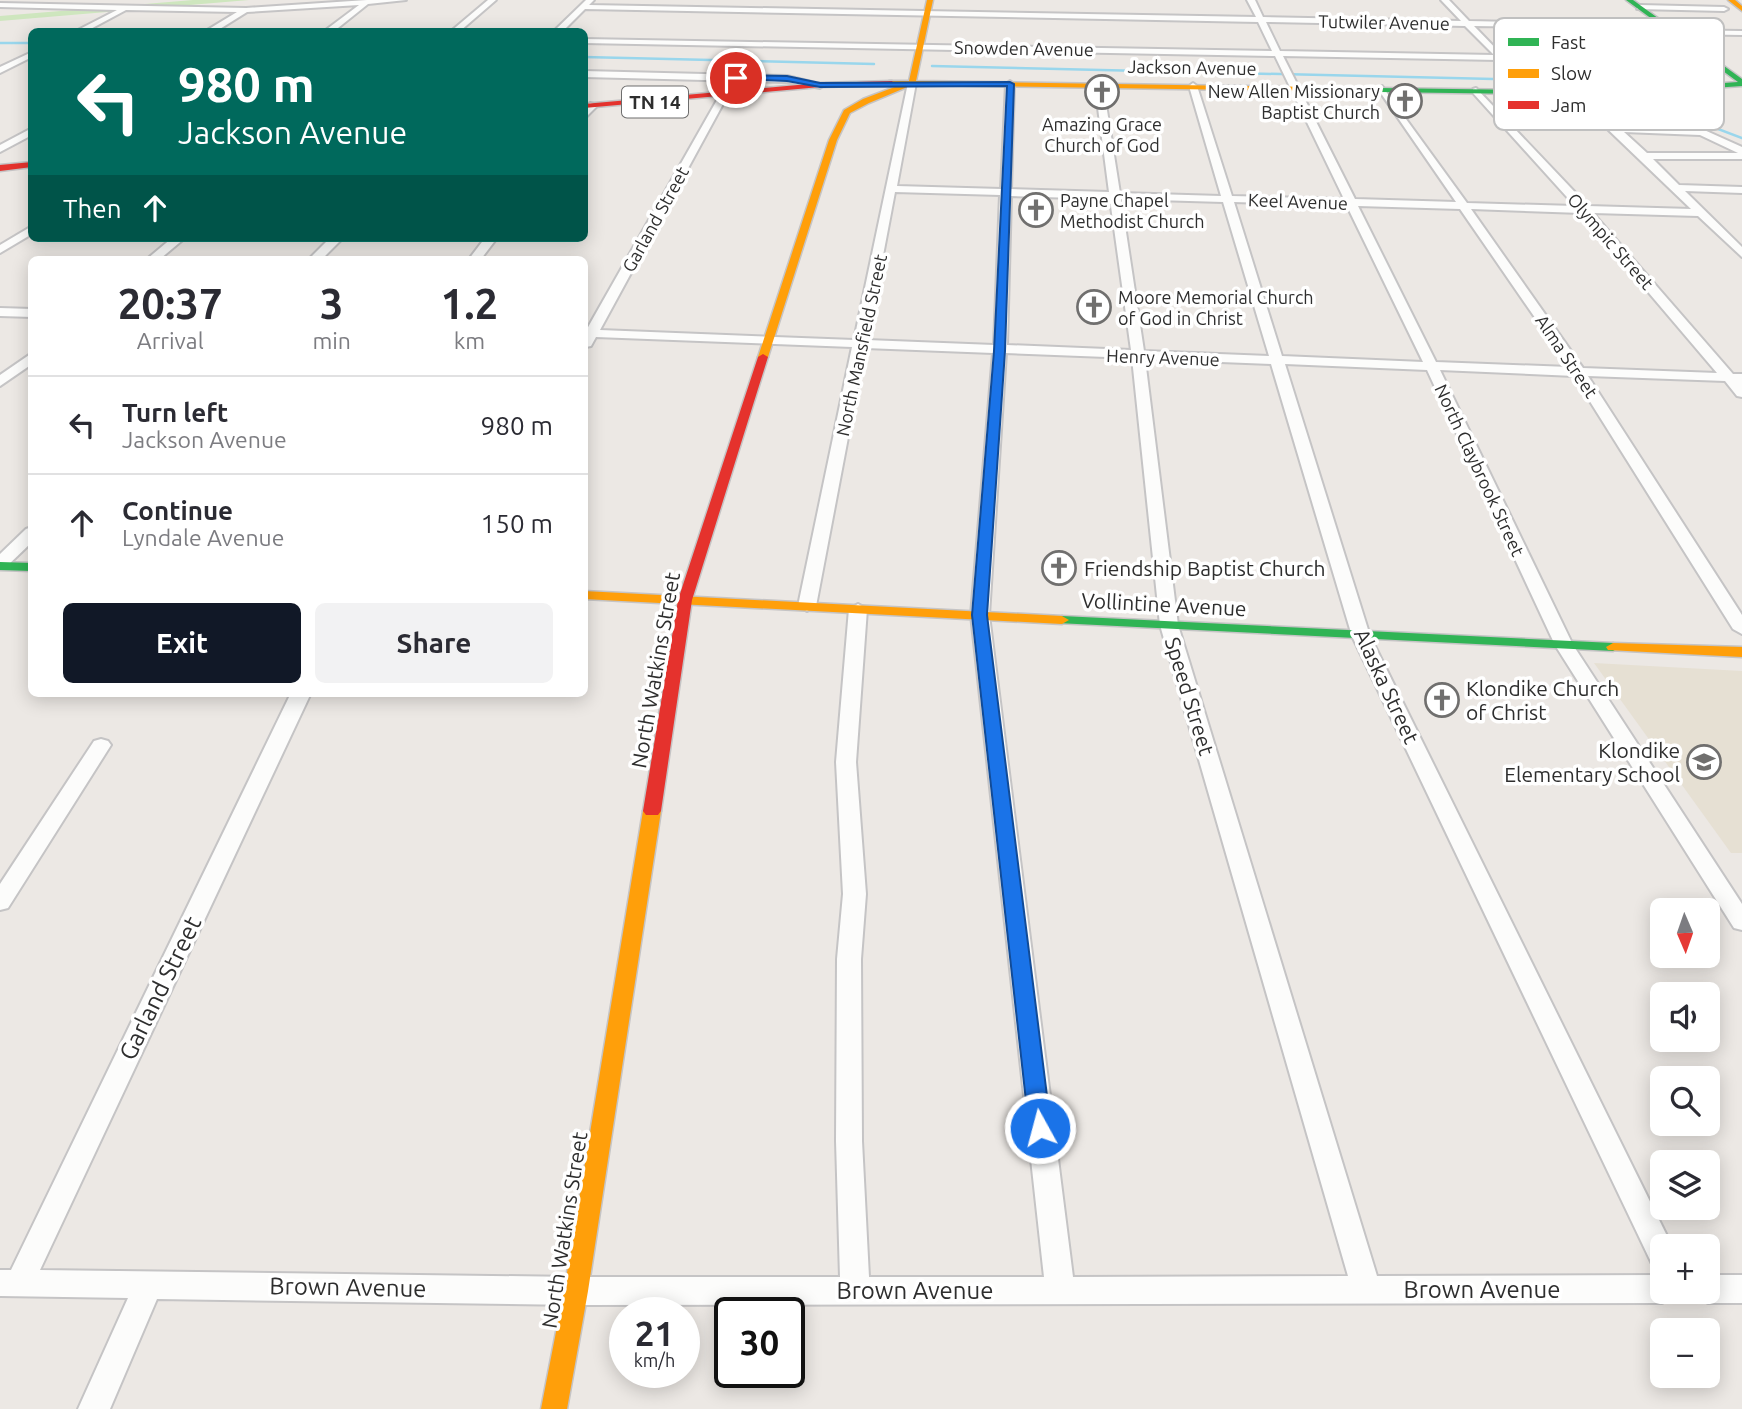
<!DOCTYPE html>
<meta charset="utf-8">
<style>
:root{--surface:#fff;--page:#f2f2f3;--text:#2b2b33;--muted:#7c7c81;--line:#e1e1e2;--accent:#111827}
body{margin:0;font-family:Ubuntu,sans-serif;background:var(--page);color:var(--text);height:100vh;display:flex;flex-direction:column;font-size:26px;white-space:nowrap}
*{box-sizing:border-box;margin:0}
p{font-size:23px;color:var(--muted)}
.icon{flex:none;width:38px;height:38px;fill:none;stroke:currentColor;stroke-width:2;stroke-linecap:round;stroke-linejoin:round}
.map{position:relative;flex:1;overflow:hidden}
.drawer{position:absolute;left:28px;top:256px;width:560px;height:441px;display:flex;flex-direction:column;background:var(--surface);border-radius:10px;box-shadow:0 4px 18px #0003}
.drawer>*{flex:none}
.guide{position:absolute;left:28px;top:28px;width:560px;height:214px;border-radius:10px;box-shadow:0 4px 18px #0003;background:#00695c;color:#fff;overflow:hidden}
.needle{width:46px;rotate:178deg}
.controls{position:absolute;left:1650px;top:898px;display:grid;gap:14px}
.controls a{display:grid;place-items:center;width:70px;height:70px;border-radius:10px;background:var(--surface);box-shadow:0 4px 18px #0003;font-size:35px}
.speed{position:absolute;left:609px;top:1297px;display:flex;gap:14px;font-size:35px;font-weight:700;text-align:center}
.speed>*{display:grid;place-content:center;width:91px;height:91px;border-radius:50%;background:var(--surface);box-shadow:0 4px 18px #0003;line-height:1}
.speed small{font-size:18px;font-weight:400}
.speed .limit{border:4px solid #111;border-radius:10px;background:#fff;color:#111}
.pin{position:absolute;display:grid;place-items:center;width:60px;height:60px;color:#fff;margin:-30px;border:4px solid #fff;border-radius:50%;box-shadow:0 2px 7px #0007}
.me{position:absolute;width:77px;margin:-38px;rotate:353deg;stroke-linejoin:round;filter:drop-shadow(0 0 5px #0008)}
.turn{display:flex;align-items:center;gap:24px;height:147px;padding:0 35px;font-size:32px}
.turn .icon{width:91px;height:91px;stroke-width:2.5}
.turn b{display:block;font-size:49px;line-height:60px}
.then{display:flex;align-items:center;height:66px;padding:0 35px;background:#0003;gap:14px;font-size:26px}
.eta{display:flex;justify-content:space-evenly;align-items:center;height:119px;text-align:center}
.eta b{font-size:42px;font-weight:700;line-height:49px}
.action{display:flex;gap:14px;margin-top:auto;padding:14px 35px}
.action a{flex:1;height:80px;border-radius:10px;background:var(--accent);color:#fff;font-size:28px;font-weight:700;line-height:80px;text-align:center}
.action a+a{background:var(--page);color:var(--text)}
ul{padding:0;list-style:none}
li{display:flex;align-items:center;gap:21px;height:98px;padding:0 35px;border-top:2px solid var(--line)}
li div{flex:1}
li b{display:block;font-size:26px}
li em{font-style:normal}
.map>svg:first-child{display:block}
.education{fill:#e6e0d3}
.green{fill:#cee6be}
.lines{fill:none;stroke-linecap:round;stroke-linejoin:round}
.stream{stroke:#99d6ec;stroke-width:2.5}
.street-casing{stroke:#c5c4c5;stroke-width:4}
.fast-casing{stroke:#c5c4c5;stroke-width:3}
.slow-casing{stroke:#c5c4c5;stroke-width:3}
.jam-casing{stroke:#c5c4c5;stroke-width:3}
.street{fill:#fcfcfb;fill-rule:evenodd}
.fast{fill:#30b455;fill-rule:evenodd}
.slow{fill:#ff9f0a;fill-rule:evenodd}
.jam{fill:#e5322d;fill-rule:evenodd}
.route{fill:#1a73e8;stroke:#114b97;stroke-width:2}
.labels{text-anchor:middle;dominant-baseline:central;stroke-width:7;stroke-linejoin:round;paint-order:stroke}
.far-street-label{font-size:18px;fill:#2e2e2e;stroke:#fff}
.far-poi-label{font-size:18px;fill:#2e2e2e;stroke:#fff;text-anchor:start}
.shield{fill:#fff;stroke:#6d6d6d;stroke-width:2}
.shield-label{font-size:19px;font-weight:bold;fill:#2e2e2e}
.poi-label{font-size:21px;fill:#2e2e2e;stroke:#fff;text-anchor:start}
.street-label{font-size:21px;fill:#2e2e2e;stroke:#fff}
.near-street-label{font-size:24px;fill:#2e2e2e;stroke:#fff}
.key{fill:#fff;stroke:#c0c0c0;stroke-width:2}
.key-label{font-size:19px;fill:#2e2e2e}
</style>
<div class="map">
<svg width="1742" height="1409" viewBox="0 0 1742 1409">
<rect width="100%" height="100%" fill="#ece8e4"/>
<!-- education -->
<path class="education" d="M1594 663 1742 671V853H1731Z"/>
<!-- green -->
<path class="green" d="M193 0H249L0 21V16Z"/>
<g class="lines">
<!-- stream -->
<path class="stream" d="M0 43H32
M584 57 874 64
M932 66 1578 81
M1663 108 1742 138"/>
<!-- street casing -->
<g class="street-casing">
<path id="street" d="M367 0H406L368 4 333 32H323L359 5 247 12 215 32H204L237 12 126 10 85 32H74L117 10 0 7V3L246 8Z
M488 0H496L459 32H450Z
M586 0H594L589 5 1256 17 1247 0H1255L1263 17 1461 21 1441 0H1449L1469 21 1667 25 1671 27 1667 29 1474 26 1503 56 1718 60 1715 65 1508 61 1520 74 1516 77 1498 60 1283 56 1355 199 1456 202 1378 89 1382 86 1467 203 1575 206 1473 93V89L1476 88 1588 206 1691 209 1572 95V91H1578L1617 126 1702 129 1742 147V159H1653L1679 185 1742 187V193L1685 191 1742 247V257L1698 216 1593 213 1733 374H1742V397L1737 396 1725 381 1588 376 1742 615V634L1733 629 1574 376 1440 370 1573 645 1742 904V930L1734 928 1555 645 1427 370 1285 364 1370 636 1672 1246H1662V1268L1652 1264 1352 636 1271 364 1145 359 1178 625 1377 1276 1662 1275V1292H1675L1672 1299 1662 1303 576 1305 157 1299 110 1409H78L128 1298 0 1296V1270H11L291 693H311L40 1270 576 1277H840L836 1141 837 959 843 894 836 762 849 609 858 604 867 609 856 762 866 894 861 959 862 1141 869 1277H1044L971 615 993 353 865 348 816 606 807 611 798 606 852 347 596 337 591 346 586 347 584 329H587L721 93 725 90 729 93 600 330 854 340 908 83 912 80 916 83 897 186 1001 189 1006 84 1010 81 1014 84 1011 189 1109 192 1095 85 1099 82 1103 85 1120 193 1221 196 1189 86 1193 83 1197 86 1232 196 1344 199 1275 56 584 43V39L1272 51 1258 22 585 9 562 32H553ZM1266 22 1465 26 1494 55 1280 51ZM1624 132 1700 135 1738 153H1647ZM895 192 1000 195 994 345 867 340ZM1011 196 1110 199 1131 350 1007 345ZM1121 199 1223 202 1269 356 1144 351ZM1234 202 1347 206 1423 362 1282 356ZM1358 206 1460 209 1569 367 1436 362ZM1471 209 1581 213 1717 373 1583 368ZM1006 353 1132 358 1160 625 1348 1276 1073 1277 989 615Z
M1640 5 1724 7 1728 9 1724 11 1637 9Z
M1672 30 1742 31V35L1675 34Z
M32 52V57L0 73V67Z
M584 71 787 76 824 85 820 88 787 82 584 77Z
M590 103 598 105 584 119V109Z
M32 128V135L0 152V145Z
M32 226V234L0 253V245Z
M172 238H185L160 259H147Z
M330 238H343L322 259H309Z
M485 238H497L481 259H469Z
M0 308 32 309V317L0 316Z
M32 353V364L0 386V375Z
M32 527V542L6 567 0 568V554L26 529Z
M101 739 108 741 111 745 8 908 0 910V884L94 741Z
M1708 1275H1742V1303H1708L1698 1299 1695 1292H1708Z"/>
</g>
<!-- fast casing -->
<g class="fast-casing">
<path id="fast" d="M1626 0H1633L1742 79V86L1611 95 1379 92 1375 90 1379 88 1611 91 1738 82Z
M0 562 32 563V571L0 570Z
M1062 616 1613 643 1620 647 1613 651 1057 623 1055 620Z"/>
</g>
<!-- slow casing -->
<g class="slow-casing">
<path id="slow" d="M927 0H933L916 81 1379 88 1383 90 1379 92 912 85 869 103 850 113 837 140 768 357 759 359 758 357 829 140 844 110 863 99 900 85H889V81H909Z
M1728 0H1735L1742 6V11Z
M584 591 1062 616 1069 620 1062 624 584 599Z
M1613 643 1742 647V657L1608 650 1606 647Z
M652 805 658 807 661 811 588 1291 567 1409H541L564 1291 643 811 646 807Z"/>
</g>
<!-- jam casing -->
<g class="jam-casing">
<path id="jam" d="M892 81 895 85 820 87 584 108V104L820 83Z
M32 162V167L0 171V165Z
M763 354 768 357 692 600 661 811 658 815H646L643 811 678 600 758 357Z"/>
</g>
<!-- street -->
<use href="#street" class="street"/>
<!-- fast -->
<use href="#fast" class="fast"/>
<!-- slow -->
<use href="#slow" class="slow"/>
<!-- jam -->
<use href="#jam" class="jam"/>
</g>
<!-- route -->
<path class="route" d="M736 75 787 76 820 83 1010 82 1014 84 1005 351 987 615 1051 1128 1048 1135 1040 1137 1033 1135 1029 1128 972 615 994 351 1007 86 820 87 787 81 734 79Z"/>
<!-- icons -->
<defs>
<g id="church-ring" transform="scale(1.75)"><circle r="9.5" fill="#fff" stroke="#706f6e" stroke-width="1.5"/><path d="M-1.2-6h2.4v3.5h3.3v2.4h-3.3V6h-2.4V-.1h-3.3v-2.4h3.3Z" fill="#706f6e"/></g>
<g id="school-ring" transform="scale(1.75)"><circle r="9.5" fill="#fff" stroke="#706f6e" stroke-width="1.5"/><path d="M0-5L7-2L0 1L-7-2ZM-4 1L0 2.5L4 1V4Q0 6-4 4Z" fill="#706f6e"/></g>
</defs>
<g fill-rule="evenodd">
<use href="#church-ring" x="1102" y="92"/>
<use href="#church-ring" x="1405" y="101"/>
<use href="#church-ring" x="1036" y="210"/>
<use href="#church-ring" x="1094" y="307"/>
<use href="#church-ring" x="1059" y="568"/>
<use href="#church-ring" x="1442" y="700"/>
<use href="#school-ring" x="1704" y="762"/>
</g>
<g class="labels">
<!-- far-street labels -->
<g class="far-street-label">
<text transform="translate(1384 22) rotate(1)">Tutwiler Avenue</text>
<text transform="translate(1024 48) rotate(1)">Snowden Avenue</text>
<text transform="translate(1192 67) rotate(1)">Jackson Avenue</text>
<text transform="translate(1298 201) rotate(2)">Keel Avenue</text>
<text transform="translate(655 219) rotate(-61)">Garland Street</text>
<text transform="translate(1611 241) rotate(49)">Olympic Street</text>
<text transform="translate(861 345) rotate(-78)">North Mansfield Street</text>
<text transform="translate(1567 356) rotate(56)">Alma Street</text>
<text transform="translate(1163 357) rotate(2)">Henry Avenue</text>
<text transform="translate(1480 470) rotate(65)">North Claybrook Street</text>
</g>
<!-- far-poi labels -->
<g class="far-poi-label">
<text x="1380" y="91" text-anchor="end">New Allen Missionary<tspan x="1380" dy="21">Baptist Church</tspan></text>
<text x="1102" y="124" text-anchor="middle">Amazing Grace<tspan x="1102" dy="21">Church of God</tspan></text>
<text x="1060" y="200">Payne Chapel<tspan x="1060" dy="21">Methodist Church</tspan></text>
<text x="1118" y="297">Moore Memorial Church<tspan x="1118" dy="21">of God in Christ</tspan></text>
</g>
<!-- shield labels -->
<rect class="shield" x="622" y="86.5" width="66" height="31" rx="5"/>
<g class="shield-label">
<text x="655" y="102">TN 14</text>
</g>
<!-- poi labels -->
<g class="poi-label">
<text x="1084" y="568">Friendship Baptist Church</text>
<text x="1466" y="688">Klondike Church<tspan x="1466" dy="24">of Christ</tspan></text>
<text x="1680" y="750" text-anchor="end">Klondike<tspan x="1680" dy="24">Elementary School</tspan></text>
</g>
<!-- street labels -->
<g class="street-label">
<text transform="translate(1164 604) rotate(3)">Vollintine Avenue</text>
<text transform="translate(655 670) rotate(-80)">North Watkins Street</text>
<text transform="translate(1387 686) rotate(65)">Alaska Street</text>
<text transform="translate(1190 696) rotate(73)">Speed Street</text>
<text transform="translate(564 1230) rotate(-81)">North Watkins Street</text>
</g>
<!-- near-street labels -->
<g class="near-street-label">
<text transform="translate(160 988) rotate(-64)">Garland Street</text>
<text transform="translate(348 1287) rotate(1)">Brown Avenue</text>
<text x="1482" y="1289">Brown Avenue</text>
<text x="915" y="1290">Brown Avenue</text>
</g>
</g>
<!-- legend -->
<rect x="1494" y="18" width="230" height="112" rx="10" class="key"/>
<rect x="1508" y="38" width="31" height="8" fill="#30b455"/>
<rect x="1508" y="69" width="31" height="9" fill="#ff9f0a"/>
<rect x="1508" y="101" width="31" height="8" fill="#e5322d"/>
<g class="key-label">
<text x="1551" y="49">Fast</text>
<text x="1551" y="80">Slow</text>
<text x="1551" y="112">Jam</text>
</g>
</svg>
<div class="controls">
<a><svg class="needle" viewBox="-14 -14 28 28"><path d="M0-13l5 13h-10z" fill="#e53935"/><path d="M0 13l5-13h-10z" fill="#7c7c81"/></svg></a>
<a><svg class="icon" aria-label="sound" viewBox="0 0 24 24"><path d="M4 9h4l5-4v14l-5-4H4zM17 9q2 3 0 6"/></svg></a>
<a><svg class="icon" aria-label="search" viewBox="0 0 24 24"><circle cx="10" cy="10" r="6"/><path d="M15 15l6 6"/></svg></a>
<a><svg class="icon" aria-label="layers" viewBox="0 0 24 24"><path d="M12 4l9 5-9 5-9-5zM3 14l9 5 9-5"/></svg></a>
<a>+</a>
<a>−</a>
</div>
<div class="speed"><div>21<small>km/h</small></div><div class="limit">30</div></div>
<div class="pin" style="left:736px;top:78px;background:#d93025"><svg class="icon" aria-label="arrive" viewBox="0 0 24 24"><path d="M6 21V4h12l-3 4 3 4H6"/></svg></div>
<svg class="me" style="left:1040px;top:1128px" viewBox="-20 -20 40 40"><circle r="17" fill="#1a73e8" stroke="#fff" stroke-width="3"/><path d="M0-11L8 9 0 5-8 9z" fill="#fff"/></svg>
<div class="guide">
<div class="turn"><svg class="icon" aria-label="left" viewBox="0 0 24 24"><path d="M17 20v-9H6M10 6l-5 5 5 5"/></svg><div><b>980 m</b>Jackson Avenue</div></div>
<div class="then">Then<svg class="icon" aria-label="ahead" viewBox="0 0 24 24"><path d="M12 20V5M6 11l6-6 6 6"/></svg></div>
</div>
<section class="drawer">
<div class="eta">
<div><b>20:37</b><p>Arrival</p></div>
<div><b>3</b><p>min</p></div>
<div><b>1.2</b><p>km</p></div>
</div>
<ul>
<li><svg class="icon" aria-label="left" viewBox="0 0 24 24"><path d="M17 20v-9H6M10 6l-5 5 5 5"/></svg><div><b>Turn left</b><p>Jackson Avenue</p></div><em>980 m</em></li>
<li><svg class="icon" aria-label="ahead" viewBox="0 0 24 24"><path d="M12 20V5M6 11l6-6 6 6"/></svg><div><b>Continue</b><p>Lyndale Avenue</p></div><em>150 m</em></li>
</ul>
<div class="action"><a>Exit</a><a>Share</a></div>
</section>
</div>
